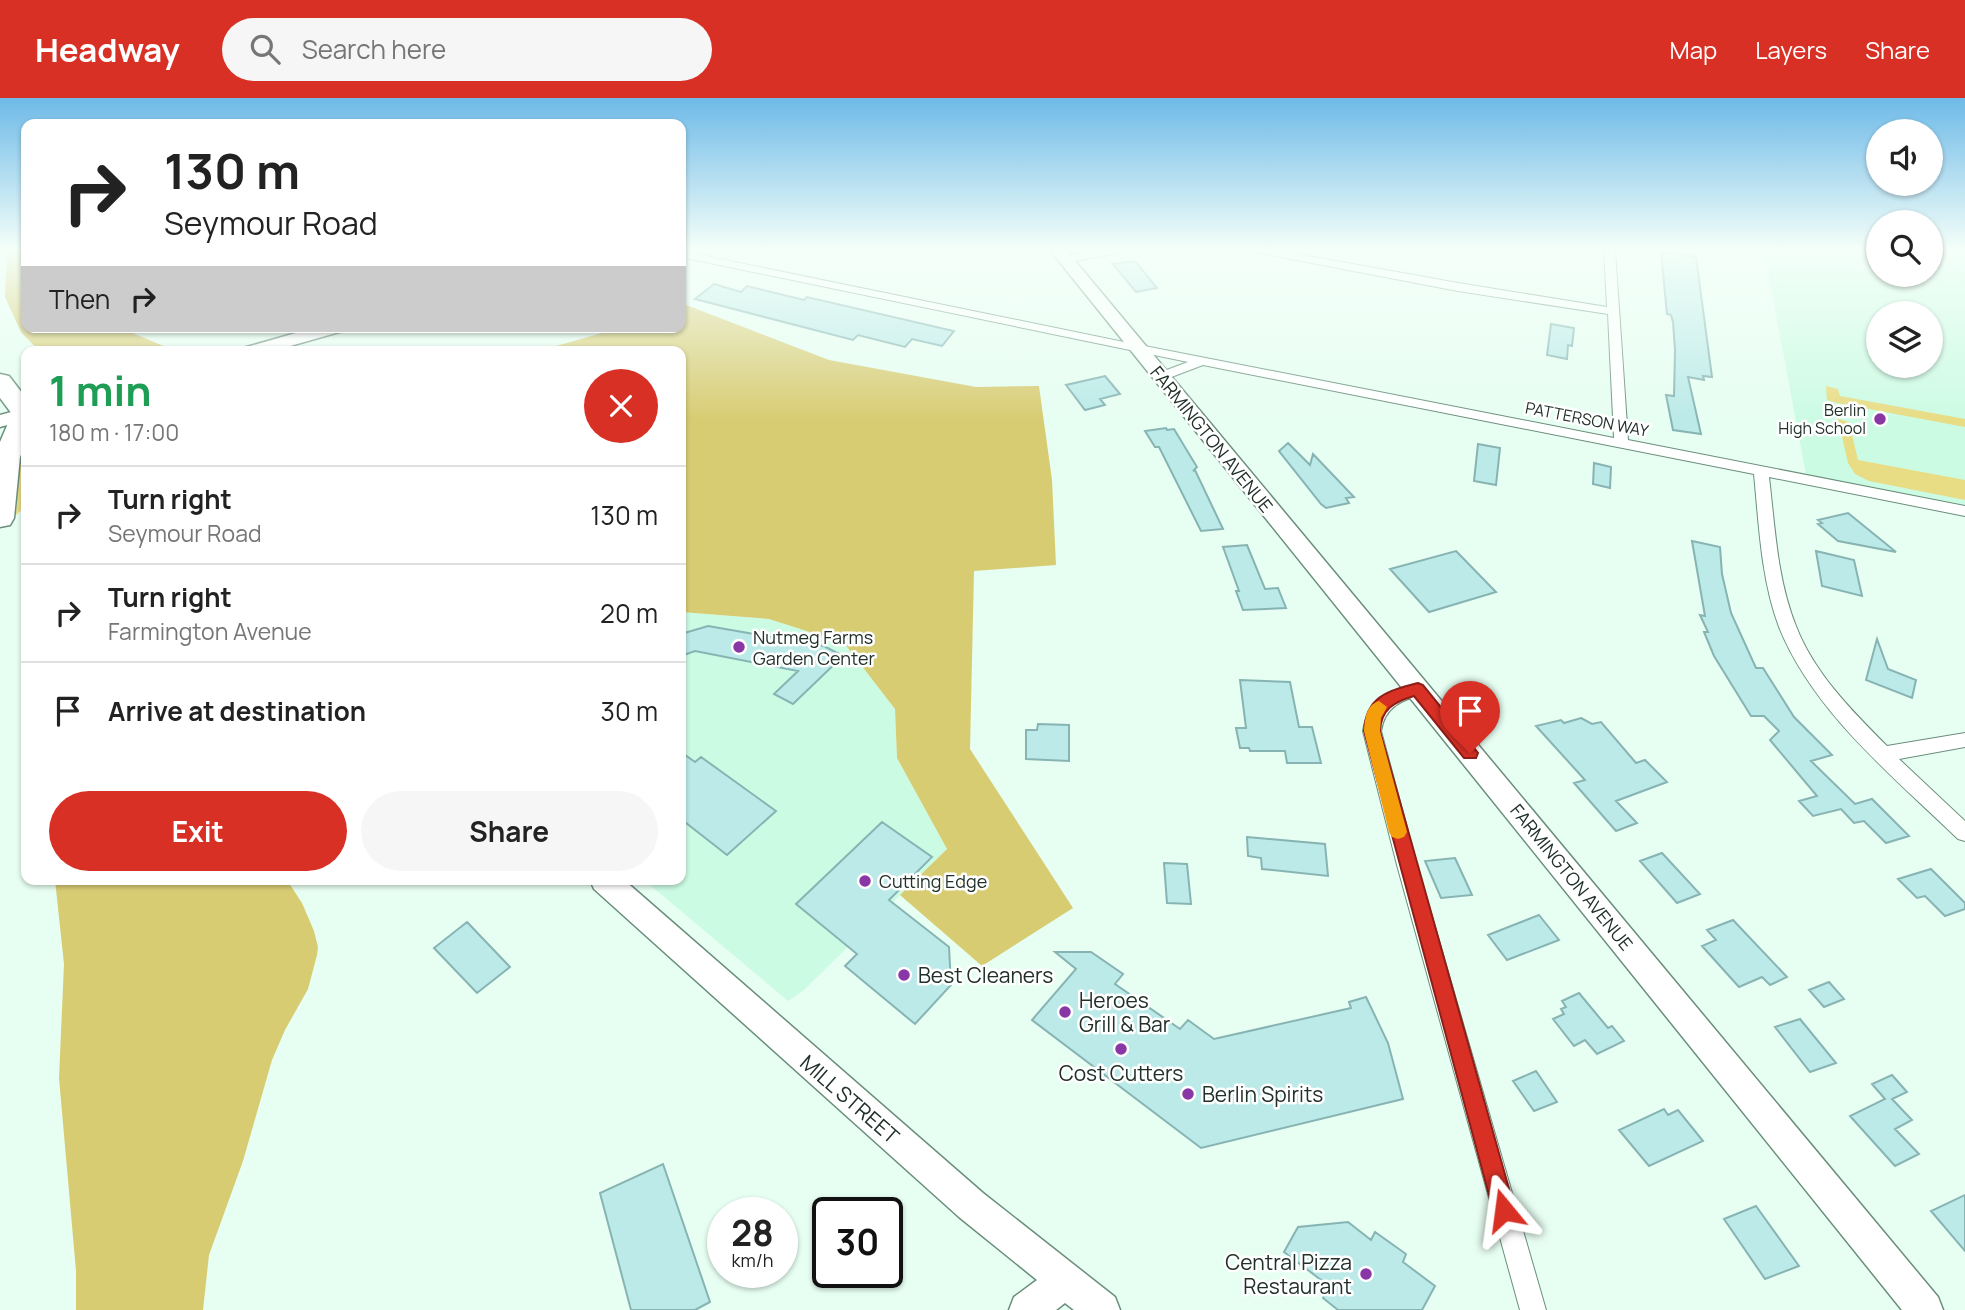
<!DOCTYPE html>
<meta charset="utf-8">
<style>
:root{--surface:#fff;--page:#f6f6f6;--text:#222;--muted:#767676;--line:#e0e0e0;--accent:#d93025}
body{margin:0;font-family:Manrope,sans-serif;background:var(--page);color:var(--text);height:100vh;display:flex;flex-direction:column;font-size:26px;white-space:nowrap}
*{box-sizing:border-box;margin:0}
p{font-size:23px;color:var(--muted)}
.icon{flex:none;width:38px;height:38px;fill:none;stroke:currentColor;stroke-width:2;stroke-linecap:round;stroke-linejoin:round}
.map{position:relative;flex:1;overflow:hidden}
.details{position:absolute;left:21px;top:248px;width:665px;height:539px;display:flex;flex-direction:column;background:var(--surface);border-radius:14px;box-shadow:0 2px 5px #0004}
.details>*{flex:none}
.guide{position:absolute;left:21px;top:21px;width:665px;height:214px;border-radius:14px;box-shadow:0 2px 5px #0004;background:#fff;color:var(--text);overflow:hidden}
.fabs{position:absolute;left:1866px;top:21px;display:grid;gap:14px}
.fabs a{display:grid;place-items:center;width:77px;height:77px;border-radius:50%;background:var(--surface);box-shadow:0 2px 5px #0004;font-size:35px}
.speed{position:absolute;left:707px;top:1099px;display:flex;gap:14px;font-size:35px;font-weight:700;text-align:center}
.speed>*{display:grid;place-content:center;width:91px;height:91px;border-radius:50%;background:var(--surface);box-shadow:0 2px 5px #0004;line-height:1}
.speed small{font-size:18px;font-weight:400}
.speed .limit{border:4px solid #111;border-radius:10px;background:#fff;color:#111}
.pin{position:absolute;display:grid;place-items:center;width:60px;height:60px;color:#fff;margin:-72px -30px;border-radius:50% 50% 50% 0;rotate:-45deg;box-shadow:0 0 7px #0007}
.pin .icon{rotate:45deg}
.me{position:absolute;width:77px;margin:-38px;rotate:344deg;stroke-linejoin:round;filter:drop-shadow(0 0 5px #0008)}
.turn{display:flex;align-items:center;gap:24px;height:147px;padding:0 28px;font-size:32px}
.turn .icon{width:91px;height:91px;stroke-width:2.5}
.turn b{display:block;font-size:49px;line-height:60px}
.then{display:flex;align-items:center;height:66px;padding:0 28px;background:#0003;gap:14px;font-size:26px}
.round{display:grid;place-items:center;flex:none;width:74px;height:74px;border-radius:37px;background:var(--page)}
.head{display:flex;align-items:center;justify-content:space-between;height:119px;padding:0 28px}
h1{font-size:42px;font-weight:700;line-height:52px;color:#1e9e55}
.button{display:flex;gap:14px;margin-top:auto;padding:14px 28px}
.button a{flex:1;height:80px;border-radius:42px;background:var(--accent);color:#fff;font-size:28px;font-weight:700;line-height:80px;text-align:center}
.button a+a{background:var(--page);color:var(--text)}
ul{padding:0;list-style:none}
li{display:flex;align-items:center;gap:21px;height:98px;padding:0 28px;border-top:2px solid var(--line)}
li div{flex:1}
li b{display:block;font-size:26px}
li em{font-style:normal}
header{display:flex;align-items:center;gap:42px;box-sizing:border-box;height:98px;padding:0 35px;background:var(--accent);color:#fff}
header strong{font-size:33px}
nav{display:flex;gap:38px;margin-inline-start:auto;font-size:24px}
.search{width:490px;height:63px;background:var(--page);display:flex;align-items:center;gap:18px;box-sizing:border-box;padding:0 24px;border-radius:38px;color:var(--muted);font-size:26px}
.map>svg:first-child{display:block}
.built{fill:#ccfbe3;fill-rule:evenodd}
.green{fill:#e8dc85}
.forest{fill:#d8cc73}
.building{fill:#bbeae8;stroke:#87b4b3;stroke-width:2}
.lines{fill:none;stroke-linecap:round;stroke-linejoin:round}
.street-casing{stroke:#6a8e7c;stroke-width:2}
.secondary-casing{stroke:#6a8e7c;stroke-width:3}
.highway-casing{stroke:#6a8e7c;stroke-width:3}
.street{fill:#fff;fill-rule:evenodd}
.secondary{fill:#fff;fill-rule:evenodd}
.highway{fill:#fff;fill-rule:evenodd}
.route{fill:#d93025;stroke:#8d1f18;stroke-width:2}
.slow{fill:#f59e0b}
.poi-dot{fill:#8a37a6;stroke:#fff;stroke-width:2.5}
.labels{text-anchor:middle;dominant-baseline:central;stroke-width:5;stroke-linejoin:round;paint-order:stroke}
.far-poi-label{font-size:16px;fill:#213029;stroke:#fff;text-anchor:end}
.far-street-label{font-size:16px;fill:#213029;stroke:#fff}
.street-label{font-size:18px;fill:#213029;stroke:#fff}
.poi-label{font-size:18px;fill:#213029;stroke:#fff;text-anchor:start}
.near-poi-label{font-size:21px;fill:#213029;stroke:#fff;text-anchor:start}
.near-street-label{font-size:21px;fill:#213029;stroke:#fff}
</style>
<header>
<strong>Headway</strong>
<div class="search"><svg class="icon" aria-label="search" viewBox="0 0 24 24"><circle cx="10" cy="10" r="6"/><path d="M15 15l6 6"/></svg>Search here</div>
<nav><a>Map</a><a>Layers</a><a>Share</a></nav>
</header>
<div class="map">
<svg width="1965" height="1212" viewBox="0 0 1965 1212">
<rect width="100%" height="100%" fill="#e7fef2"/>
<!-- built -->
<path class="built" d="M1764 152H1878V177H1930V152H1965V413L1807 382ZM1878 215H1930V268H1878Z
M681 514 769 521 844 545 895 611 897 660 947 751 803 893 788 903 644 782H681Z"/>
<!-- green -->
<path class="green" d="M1826 288 1838 291 1840 298 1965 321V329L1837 305 1827 302Z
M1838 321 1849 324 1858 362 1965 382V402L1869 383 1855 376 1848 365Z
M24 343H26V408L16 417 18 351Z"/>
<!-- forest -->
<path class="forest" d="M14 152H26V229H118L178 254H40L21 234 5 199 7 158Z
M681 205 829 262 976 289 1039 288 1052 382 1056 467 974 473 970 651 1073 810 982 868 900 797 947 751 897 660 895 611 844 545 769 521 681 514V254H535L616 231 615 229H681Z
M55 782H287L302 805 314 833 318 849 317 857 308 891 285 932 272 962 243 1063 209 1157 203 1212H76V1173L59 980 64 866Z"/>
<!-- building -->
<path class="building" d="M1661 154 1696 159 1712 279 1703 278 1704 282 1688 279 1701 336 1673 332 1666 297 1674 298 1675 252 1673 224 1671 217 1667 216Z
M1135 163 1157 190 1136 194 1113 166Z
M714 186 741 194 747 188 804 202 807 199 954 233 942 248 912 241 905 249 858 237 853 242 695 201Z
M1551 226 1574 230 1572 248 1568 247 1567 261 1547 257Z
M1105 278 1120 296 1100 301 1105 307 1085 312 1066 287Z
M1166 330 1167 332 1174 331 1197 369 1193 373 1195 372 1223 431 1201 433 1159 349H1155L1145 333Z
M1288 345 1310 367 1313 356 1354 399 1346 400 1349 405 1326 410 1321 406 1279 353Z
M1478 346 1500 350 1496 387 1474 383Z
M1594 365 1611 369 1610 390 1593 386Z
M1848 415 1896 454 1838 443 1818 426 1822 425 1818 422Z
M1692 443 1720 449 1722 476 1731 515 1756 570H1763L1794 619 1832 657 1811 663 1855 706 1872 701 1909 738 1886 745 1864 723 1854 725 1841 711 1813 718 1799 703 1817 698 1770 642 1779 633 1764 618H1751L1714 558 1704 534H1708L1700 517 1705 518Z
M1247 447 1265 491 1278 490 1286 510 1243 512 1236 493H1239L1223 449Z
M1456 453 1496 494 1429 514 1390 471Z
M1816 453 1854 462 1862 498 1822 488Z
M708 528 824 548 843 558 793 606 774 596 798 573 695 553 681 558V536Z
M1877 541 1888 571 1916 582 1912 600 1866 582Z
M1240 582 1290 584 1299 629H1312L1321 665H1287L1285 653H1250L1249 650H1240L1236 630H1246Z
M1581 620 1592 626 1601 624 1636 665 1645 662 1667 684 1616 703 1637 725 1616 733 1574 685 1585 682 1536 628 1561 622 1564 625Z
M1038 626 1069 627V663L1026 661V632H1037Z
M681 654 695 664 701 659 776 713 727 757 681 721Z
M882 724 932 759 889 802 949 849 951 887 915 926 845 868 857 856 796 806Z
M1247 739 1325 746 1328 778 1262 771 1261 760 1248 758Z
M1662 755 1700 796 1677 805 1640 763Z
M1455 760 1472 797 1441 800 1425 763Z
M1164 765 1187 766 1191 806 1167 805Z
M1931 771 1965 805V811L1945 818 1925 798 1917 800 1898 781Z
M1539 817 1559 842 1507 862 1488 837Z
M1733 822 1787 879 1770 887 1762 879 1739 889 1702 848 1716 842 1707 832Z
M467 824 510 869 477 895 434 850Z
M1055 854H1091L1123 876 1115 886 1180 931 1188 922 1214 941 1351 910 1349 904 1366 899 1388 945 1403 1001 1201 1050 1032 922 1076 871Z
M1829 884 1844 901 1824 909 1809 892Z
M1579 895 1608 930 1612 928 1624 943 1597 956 1585 942 1574 948 1553 921 1564 916 1561 911 1566 909 1562 903Z
M1800 921 1836 965 1810 974 1775 929Z
M1536 973 1557 1004 1534 1013 1513 983Z
M1892 977 1907 994 1892 1001 1912 1022 1895 1031 1919 1056 1895 1068 1850 1018 1885 1001 1872 986Z
M1664 1011 1668 1017 1678 1012 1703 1043 1649 1068 1619 1032Z
M663 1066 710 1204 695 1212H631L600 1095Z
M1965 1097V1153L1931 1113Z
M1756 1108 1799 1168 1765 1181 1724 1121Z
M1348 1124 1371 1142 1375 1134 1406 1156 1403 1164 1435 1188 1422 1212H1338L1323 1200 1329 1188 1284 1154 1298 1129Z"/>
<g class="lines">
<!-- street casing -->
<g class="street-casing">
<path id="street" d="M1103 152H1127L1121 155 1067 164 1061 161 1067 158Z
M1253 152H1275L1458 185 1607 209 1604 152H1615L1628 342 1965 408V418L1769 379C1775 429 1777 481 1796 528 1814 575 1852 613 1887 648L1965 635V649L1899 661 1965 723V743L1958 741C1894 679 1813 614 1779 529 1761 481 1759 427 1754 376L1203 267 1161 283 1154 279 1156 276 1188 264 681 159V153L1119 243 1614 340 1608 216 1458 193 1259 155Z
M1418 584 1424 586 1427 591 1424 596C1402 602 1385 608 1381 633L1417 767 1546 1212H1520L1397 767 1363 633C1368 601 1390 593 1418 584Z"/>
</g>
<!-- secondary casing -->
<g class="secondary-casing">
<path id="secondary" d="M1050 152H1066L1938 1199 1943 1212H1902Z
M317 229H346L343 233 269 254H240L243 250Z
M26 310V322L0 329V317Z
M590 782H624L983 1095 1115 1199 1120 1212H1074L1065 1205 1056 1212H1009L1014 1199 1037 1182 959 1119 594 791Z"/>
</g>
<!-- highway casing -->
<g class="highway-casing">
<path id="highway" d="M0 276 9 278 26 300V345L20 359 14 420 10 427 0 429V344L12 316 0 300Z"/>
</g>
<!-- street -->
<use href="#street" class="street"/>
<!-- secondary -->
<use href="#secondary" class="secondary"/>
<!-- highway -->
<use href="#highway" class="highway"/>
</g>
<!-- sky -->
<linearGradient id="sky" x2="0" y2="1"><stop stop-color="#6ebae8"/><stop offset="0.47" stop-color="#f4fff9"/><stop offset="1" stop-color="#f4fff9" stop-opacity="0"/></linearGradient>
<rect width="1965" height="321" fill="url(#sky)"/>
<!-- route -->
<path class="route" d="M1418 585 1423 587 1478 655 1476 660H1464L1414 598C1394 604 1381 611 1380 633L1515 1112 1512 1119 1504 1123 1496 1119 1493 1112 1364 633C1366 598 1388 593 1418 585Z"/>
<!-- slow -->
<path class="slow" d="M1379 603 1387 609 1381 620 1380 633 1407 734 1404 739 1398 741 1392 739 1389 734 1364 633C1365 621 1366 607 1379 603Z"/>
<!-- markers -->
<g class="poi-dot">
<circle cx="1880" cy="321" r="7"/>
<circle cx="739" cy="549" r="7"/>
<circle cx="865" cy="783" r="7"/>
<circle cx="904" cy="877" r="7"/>
<circle cx="1065" cy="914" r="7"/>
<circle cx="1121" cy="951" r="7"/>
<circle cx="1188" cy="996" r="7"/>
<circle cx="1366" cy="1176" r="7"/>
</g>
<g class="labels">
<!-- far-poi labels -->
<g class="far-poi-label">
<text x="1866" y="312">Berlin<tspan x="1866" dy="18">High School</tspan></text>
</g>
<!-- far-street labels -->
<g class="far-street-label">
<text transform="translate(1587 321) rotate(11)">PATTERSON WAY</text>
</g>
<!-- street labels -->
<g class="street-label">
<text transform="translate(1212 341) rotate(51)">FARMINGTON AVENUE</text>
<text transform="translate(1572 779) rotate(51)">FARMINGTON AVENUE</text>
</g>
<!-- poi labels -->
<g class="poi-label">
<text x="753" y="539">Nutmeg Farms<tspan x="753" dy="21">Garden Center</tspan></text>
<text x="879" y="783">Cutting Edge</text>
</g>
<!-- near-poi labels -->
<g class="near-poi-label">
<text x="918" y="877">Best Cleaners</text>
<text x="1079" y="902">Heroes<tspan x="1079" dy="24">Grill &amp; Bar</tspan></text>
<text x="1121" y="975" text-anchor="middle">Cost Cutters</text>
<text x="1202" y="996">Berlin Spirits</text>
<text x="1352" y="1164" text-anchor="end">Central Pizza<tspan x="1352" dy="24">Restaurant</tspan></text>
</g>
<!-- near-street labels -->
<g class="near-street-label">
<text transform="translate(850 1001) rotate(41)">MILL STREET</text>
</g>
</g>
</svg>
<div class="fabs">
<a><svg class="icon" aria-label="sound" viewBox="0 0 24 24"><path d="M4 9h4l5-4v14l-5-4H4zM17 9q2 3 0 6"/></svg></a>
<a><svg class="icon" aria-label="search" viewBox="0 0 24 24"><circle cx="10" cy="10" r="6"/><path d="M15 15l6 6"/></svg></a>
<a><svg class="icon" aria-label="layers" viewBox="0 0 24 24"><path d="M12 4l9 5-9 5-9-5zM3 14l9 5 9-5"/></svg></a>
</div>
<div class="speed"><div>28<small>km/h</small></div><div class="limit">30</div></div>
<div class="pin" style="left:1470px;top:655px;background:#d93025"><svg class="icon" aria-label="arrive" viewBox="0 0 24 24"><path d="M6 21V4h12l-3 4 3 4H6"/></svg></div>
<svg class="me" style="left:1504px;top:1112px" viewBox="-20 -20 40 40"><path d="M0-17L14 15 0 8-14 15z" fill="#d93025" stroke="#fff" stroke-width="4"/></svg>
<div class="guide">
<div class="turn"><svg class="icon" aria-label="right" viewBox="0 0 24 24"><path d="M7 20v-9h11M14 6l5 5-5 5"/></svg><div><b>130 m</b>Seymour Road</div></div>
<div class="then">Then<svg class="icon" aria-label="right" viewBox="0 0 24 24"><path d="M7 20v-9h11M14 6l5 5-5 5"/></svg></div>
</div>
<section class="details">
<div class="head"><div><h1>1 min</h1><p>180 m · 17:00</p></div><a class="round" style="background:#d93025;color:#fff"><svg class="icon" aria-label="close" viewBox="0 0 24 24"><path d="M6 6l12 12M18 6L6 18"/></svg></a></div>
<ul>
<li><svg class="icon" aria-label="right" viewBox="0 0 24 24"><path d="M7 20v-9h11M14 6l5 5-5 5"/></svg><div><b>Turn right</b><p>Seymour Road</p></div><em>130 m</em></li>
<li><svg class="icon" aria-label="right" viewBox="0 0 24 24"><path d="M7 20v-9h11M14 6l5 5-5 5"/></svg><div><b>Turn right</b><p>Farmington Avenue</p></div><em>20 m</em></li>
<li><svg class="icon" aria-label="arrive" viewBox="0 0 24 24"><path d="M6 21V4h12l-3 4 3 4H6"/></svg><div><b>Arrive at destination</b></div><em>30 m</em></li>
</ul>
<div class="button"><a>Exit</a><a>Share</a></div>
</section>
</div>
